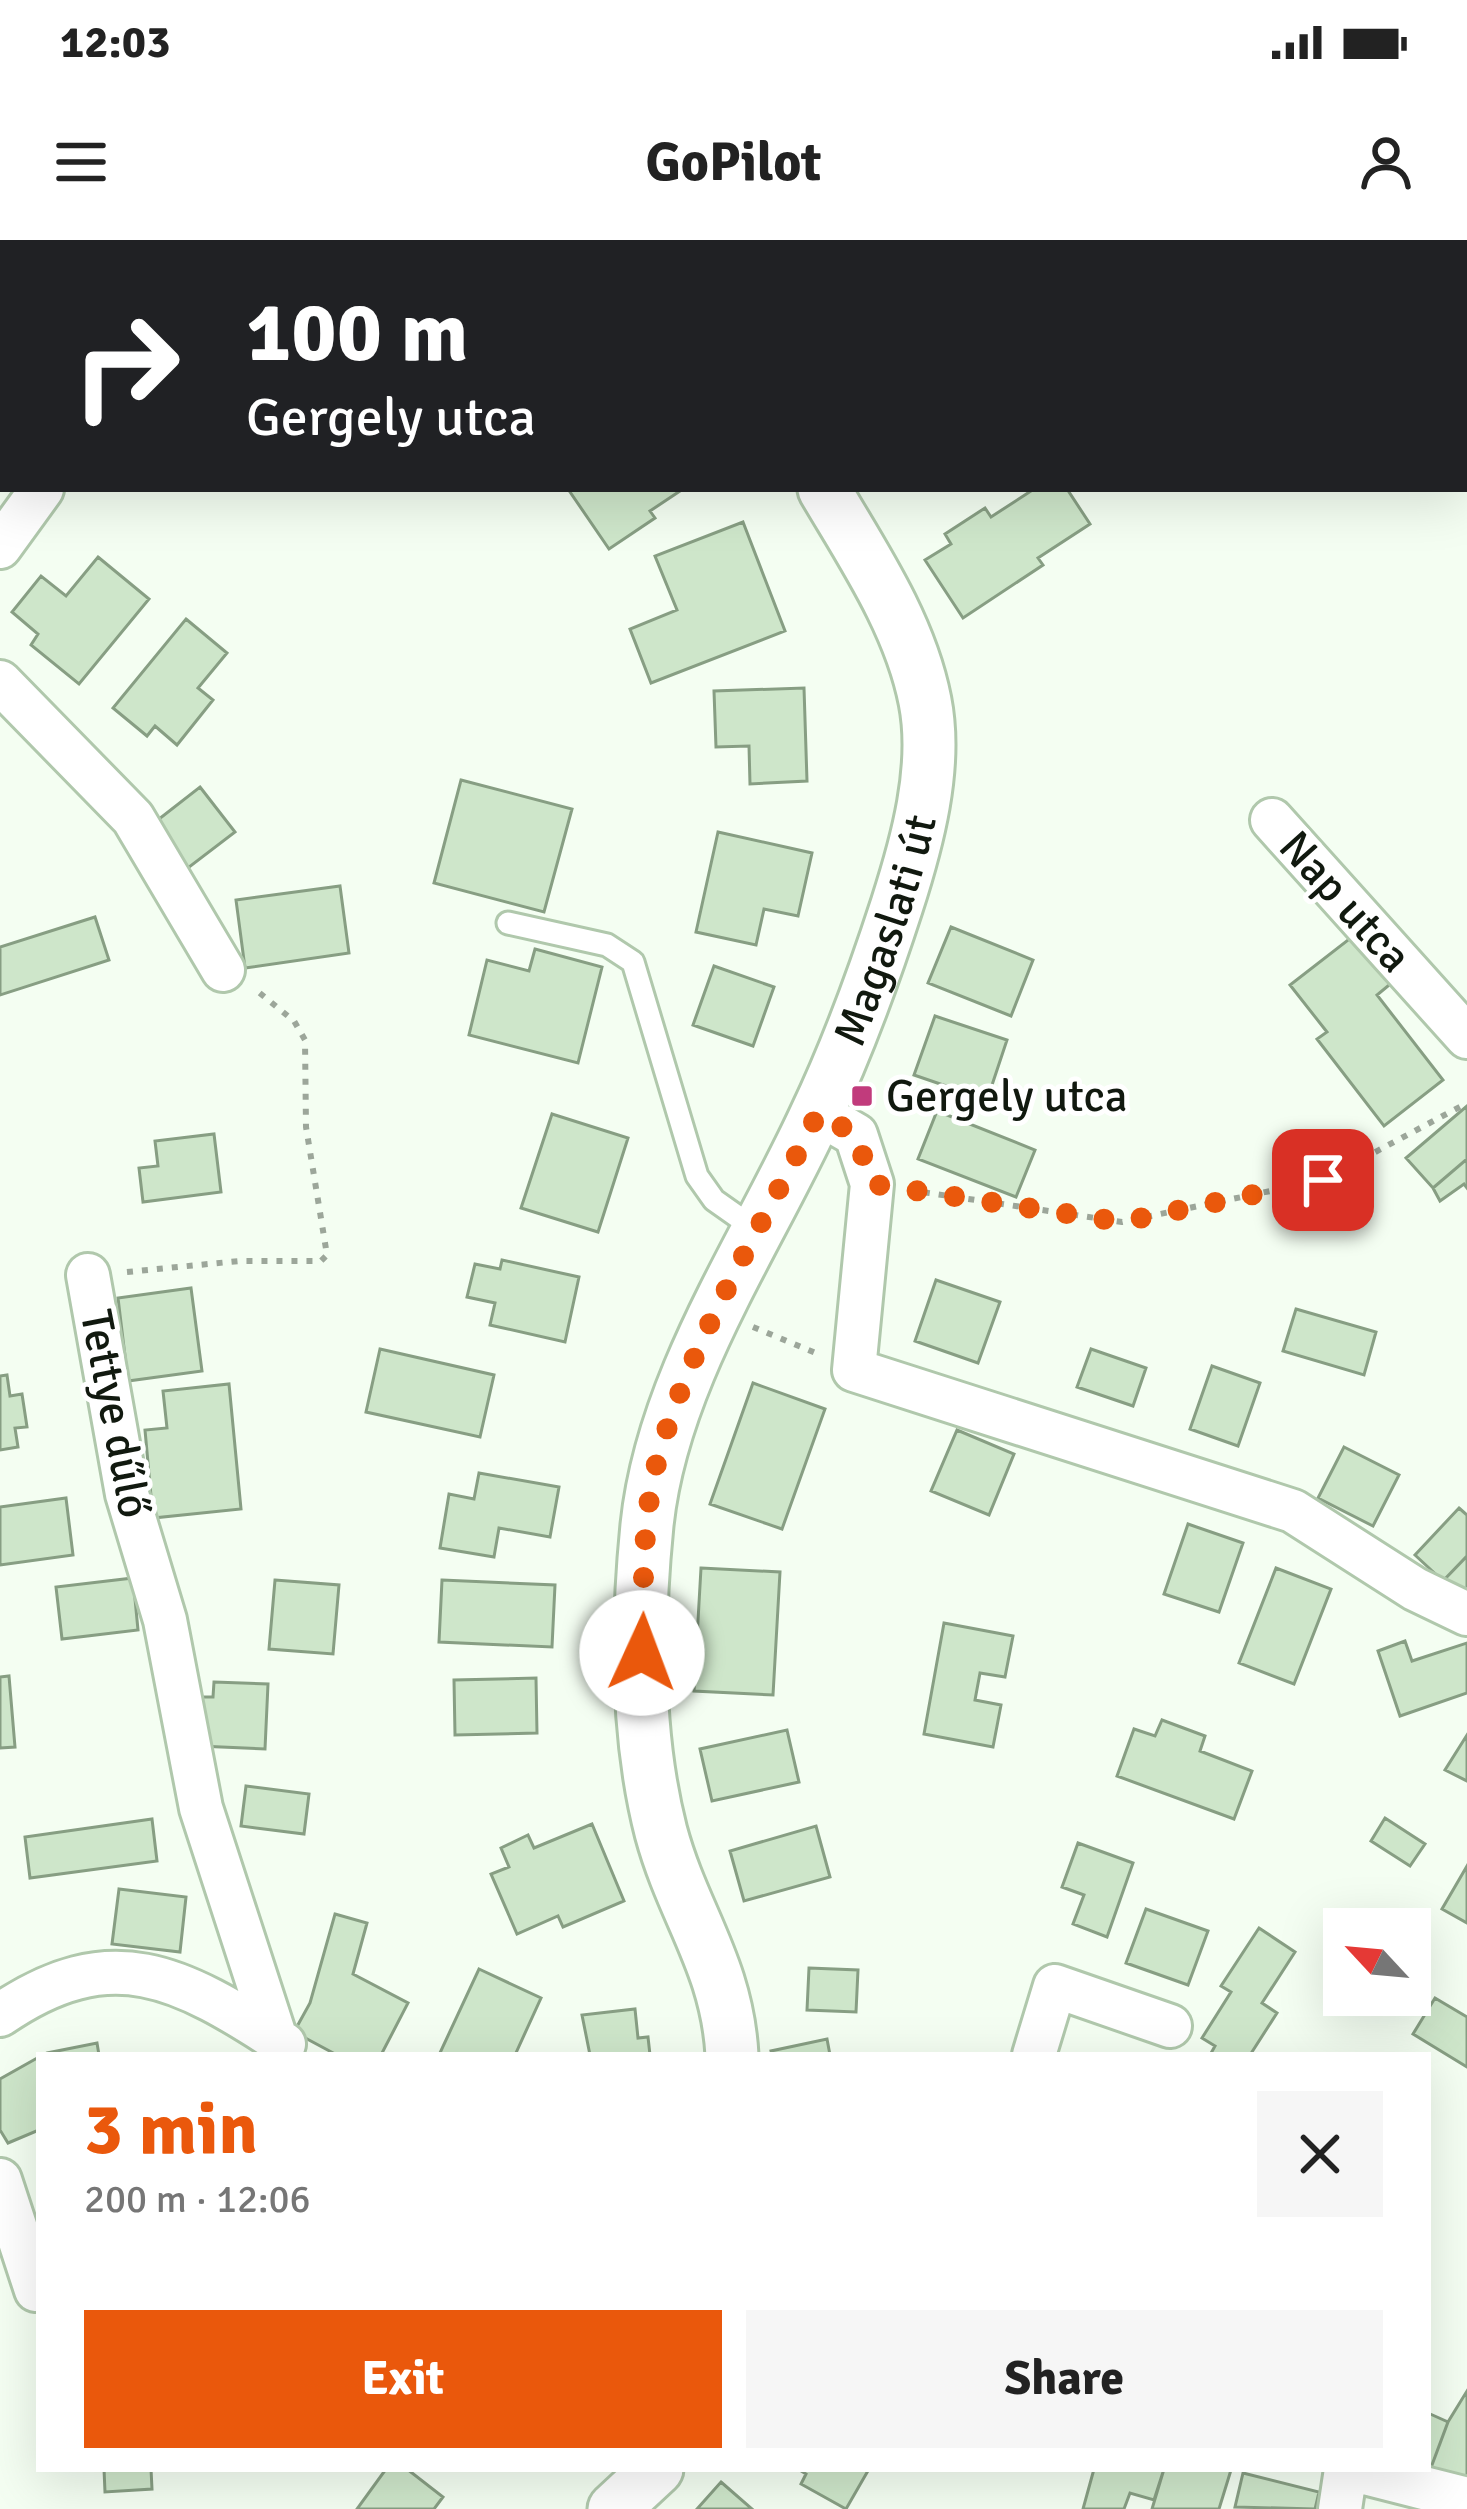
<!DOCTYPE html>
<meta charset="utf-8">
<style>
:root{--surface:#fff;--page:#f6f6f6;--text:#222;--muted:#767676;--accent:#ea580c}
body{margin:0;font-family:Signika,sans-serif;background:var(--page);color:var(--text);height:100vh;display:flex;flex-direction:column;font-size:45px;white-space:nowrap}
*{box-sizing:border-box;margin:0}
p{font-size:39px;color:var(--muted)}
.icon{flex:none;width:66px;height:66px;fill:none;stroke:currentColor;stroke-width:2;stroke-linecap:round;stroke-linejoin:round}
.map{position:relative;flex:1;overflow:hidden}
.drawer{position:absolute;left:36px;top:1812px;width:1395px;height:420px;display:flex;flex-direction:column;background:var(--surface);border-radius:0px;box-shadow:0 12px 48px #0002}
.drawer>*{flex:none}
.guide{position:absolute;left:0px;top:0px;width:1467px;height:252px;box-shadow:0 12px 48px #0002;background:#202124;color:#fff;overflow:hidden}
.needle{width:78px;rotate:296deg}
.tools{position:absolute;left:1323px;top:1668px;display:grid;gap:24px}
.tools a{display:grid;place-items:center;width:108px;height:108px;border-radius:0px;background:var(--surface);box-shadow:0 12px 48px #0002;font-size:60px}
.pin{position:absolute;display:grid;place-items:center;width:102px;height:102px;color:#fff;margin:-51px;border-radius:24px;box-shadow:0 6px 18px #0006}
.me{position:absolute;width:132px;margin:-66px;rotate:2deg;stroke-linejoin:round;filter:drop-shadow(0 0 9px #0008)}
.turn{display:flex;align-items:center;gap:42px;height:252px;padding:0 48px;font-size:54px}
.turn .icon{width:156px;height:156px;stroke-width:2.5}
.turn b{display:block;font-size:84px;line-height:102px}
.round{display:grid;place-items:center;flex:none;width:126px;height:126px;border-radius:0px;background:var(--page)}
.overview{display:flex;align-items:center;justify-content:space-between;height:204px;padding:0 48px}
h1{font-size:72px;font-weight:800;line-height:90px;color:var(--accent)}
.primary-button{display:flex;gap:24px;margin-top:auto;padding:24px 48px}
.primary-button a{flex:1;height:138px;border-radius:0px;background:var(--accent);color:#fff;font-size:48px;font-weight:800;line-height:138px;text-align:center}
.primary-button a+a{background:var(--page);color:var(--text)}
.status{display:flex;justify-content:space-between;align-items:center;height:84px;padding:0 60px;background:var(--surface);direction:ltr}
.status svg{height:33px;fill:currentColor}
header{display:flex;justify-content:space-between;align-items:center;height:156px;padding:0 48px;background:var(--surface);font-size:54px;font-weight:800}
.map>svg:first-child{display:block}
.building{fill:#cee6ca;stroke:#879e83;stroke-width:3}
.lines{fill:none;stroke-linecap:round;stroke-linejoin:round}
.service-casing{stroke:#b0c8ac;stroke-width:27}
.pedestrian-casing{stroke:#b0c8ac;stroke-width:36}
.minor-casing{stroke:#b0c8ac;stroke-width:48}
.tertiary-casing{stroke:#b0c8ac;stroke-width:57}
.path{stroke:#9ca69a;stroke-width:6;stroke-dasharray:6 9;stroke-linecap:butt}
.service{stroke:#fff;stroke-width:21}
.pedestrian{stroke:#fff;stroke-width:30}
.minor{stroke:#fff;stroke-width:42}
.tertiary{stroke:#fff;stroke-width:51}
.route{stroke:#ea580c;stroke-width:21;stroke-dasharray:0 37.8}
.poi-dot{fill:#c13b7c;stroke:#fff;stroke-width:4.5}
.labels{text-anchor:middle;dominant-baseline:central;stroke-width:10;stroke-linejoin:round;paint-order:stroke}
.street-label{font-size:45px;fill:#11190f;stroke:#fff}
.poi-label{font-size:45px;fill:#11190f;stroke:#fff;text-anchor:start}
</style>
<div class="status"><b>12:03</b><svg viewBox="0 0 49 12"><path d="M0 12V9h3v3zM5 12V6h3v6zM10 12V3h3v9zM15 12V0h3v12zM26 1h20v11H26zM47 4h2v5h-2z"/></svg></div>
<header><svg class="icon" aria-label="menu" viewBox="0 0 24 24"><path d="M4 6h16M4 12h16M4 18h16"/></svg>GoPilot<svg class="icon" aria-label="person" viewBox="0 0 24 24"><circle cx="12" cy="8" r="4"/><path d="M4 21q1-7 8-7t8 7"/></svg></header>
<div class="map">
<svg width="1467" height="2269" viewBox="0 0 1467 2269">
<rect width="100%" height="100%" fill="#f4fef2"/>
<!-- building -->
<path class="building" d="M568 249H683L650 271 655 278 609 309Z
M1034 249H1067L1090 284 1038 318 1043 325 963 378 925 320 951 304 945 294 985 268 991 277Z
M743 282 785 391 651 443 630 389 677 370 655 316Z
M98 317 149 359 79 444 31 405 38 394 12 372 41 336 66 356Z
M186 379 227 413 198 448 213 460 177 505 155 486 147 496 113 468Z
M804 448 807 541 750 544 749 506 716 507 714 451Z
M461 540 572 569 544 672 434 643Z
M200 547 235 592 184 631 150 586Z
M718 592 812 613 798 676 764 669 756 705 696 692Z
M340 646 349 713 245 728 236 660Z
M95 677 109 720 0 755V707Z
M951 687 1033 720 1011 776 928 743Z
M1357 693 1394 741 1377 755 1443 840 1384 886 1317 799 1327 792 1290 745Z
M535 709 602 727 578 823 469 795 487 720 529 731Z
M714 726 774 747 753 806 693 785Z
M935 776 1007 800 987 860 914 835Z
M1467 866V919L1433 948 1406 918Z
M937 871 1035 910 1016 957 918 919Z
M552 874 628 898 598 992 521 968Z
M214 894 221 952 143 962 139 928 158 926 155 901Z
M1467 919V948L1464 944 1440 961 1433 948Z
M502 1020 579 1037 565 1102 490 1085 495 1063 467 1057 475 1024 500 1029Z
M936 1040 1000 1062 978 1123 915 1101Z
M191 1048 202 1131 128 1141 118 1058Z
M1296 1069 1376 1092 1364 1135 1283 1111Z
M380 1109 494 1135 480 1197 366 1172Z
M1091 1109 1146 1128 1133 1166 1077 1147Z
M1212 1126 1260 1143 1238 1206 1190 1189Z
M7 1135 10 1156 22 1154 27 1187 15 1188 18 1207 0 1210V1136Z
M753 1143 825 1169 782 1289 710 1264Z
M229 1144 241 1269 153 1278 145 1190 167 1188 163 1151Z
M957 1190 1014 1214 989 1275 931 1251Z
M1344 1207 1399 1235 1373 1286 1318 1258Z
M479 1233 559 1247 550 1297 499 1288 494 1317 440 1308 449 1254 474 1259Z
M66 1258 73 1315 0 1325V1267Z
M1459 1268 1467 1275V1316L1443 1341 1415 1315Z
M1188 1284 1243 1303 1219 1372 1164 1354Z
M1467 1316V1364L1443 1341Z
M701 1328 780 1332 773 1455 694 1451Z
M1276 1328 1331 1349 1294 1444 1239 1423Z
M133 1338 138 1390 62 1399 56 1347Z
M275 1340 339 1345 333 1414 269 1409Z
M442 1340 555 1345 552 1407 439 1402Z
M944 1383 1013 1396 1005 1437 980 1433 975 1460 1001 1465 993 1507 924 1494Z
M1405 1401 1412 1421 1467 1403V1453L1400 1476 1378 1411Z
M9 1436 15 1507 0 1508V1437Z
M536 1438 537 1493 455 1495 454 1440Z
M214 1442 268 1444 265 1509 199 1506 202 1457H213Z
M1162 1480 1205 1496 1200 1511 1252 1531 1234 1579 1117 1536 1134 1489 1155 1496Z
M787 1490 799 1542 712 1561 700 1509Z
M1467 1495V1541L1445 1530Z
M246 1546 309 1554 304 1594 241 1586Z
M1385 1578 1425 1604 1410 1626 1371 1601Z
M152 1579 157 1621 30 1638 25 1597Z
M592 1584 624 1661 563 1687 558 1676 517 1694 491 1634 509 1627 501 1608 528 1595 534 1608Z
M816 1586 830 1637 744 1661 730 1611Z
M1078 1603 1133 1623 1107 1697 1073 1684 1084 1655 1062 1647Z
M1467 1626V1683L1442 1669Z
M119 1649 186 1657 180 1712 112 1704Z
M1146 1669 1208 1691 1188 1745 1126 1723Z
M335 1674 367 1683 353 1734 408 1763 381 1815H337L294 1792 310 1763Z
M1259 1688 1295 1712 1262 1763 1277 1773 1250 1815H1210L1215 1806 1202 1798 1231 1752 1221 1746Z
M809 1728 858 1730 856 1772 807 1770Z
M479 1729 541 1758 515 1815H439Z
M1435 1758 1467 1777V1827L1413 1794Z
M635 1769 638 1798 648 1797 650 1815H590L582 1775Z
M827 1799 830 1815H772L771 1811Z
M97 1803 99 1815H43L47 1813Z
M39 1817V1890L8 1903 0 1890V1839Z
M1467 2151V2241L1429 2233 1448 2182Z
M1428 2173 1448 2182 1429 2233 1428 2229Z
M104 2229H151L152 2249 105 2252Z
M386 2229H407L443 2257 434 2269H357Z
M798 2229H869L846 2269 801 2244 806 2234Z
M1094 2229H1164L1154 2260 1130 2253 1124 2269H1083Z
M1164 2229 1231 2230 1219 2269H1152Z
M1243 2233 1319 2252 1315 2269 1235 2267Z
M721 2242 752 2269H697Z"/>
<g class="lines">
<!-- service casing -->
<g class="service-casing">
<path id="service" d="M156 0 162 3
M617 0 620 3
M496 3 498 0
M508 683 607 705 633 722 697 936 714 960 758 991"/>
</g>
<!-- pedestrian casing -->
<g class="pedestrian-casing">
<path id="pedestrian" d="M1419 0 1423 3
M1464 29 1467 31"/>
</g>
<!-- minor casing -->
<g class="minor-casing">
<path id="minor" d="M1284 0 1289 3
M205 3 208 0
M1464 115 1467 117
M0 307 42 249
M0 442 133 578 223 730
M1272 580 1467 797
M818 873 856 895 872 944 854 1130 1293 1271 1415 1349 1467 1374
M88 1035 127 1254 165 1380 201 1568 276 1799
M0 1775C111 1699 180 1736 284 1804
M1034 1815 1055 1746 1170 1786
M0 1940 36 2050
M1349 2229 1467 2259
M1340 2269 1346 2229"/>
</g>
<!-- tertiary casing -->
<g class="tertiary-casing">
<g id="tertiary">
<path d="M670 0 672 3"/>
<path id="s1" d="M732 1815C727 1725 683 1674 661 1592 636 1495 637 1385 647 1285 662 1140 755 1007 815 877 847 810 874 736 897 665 917 603 938 527 925 461 910 384 863 315 824 249"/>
<path d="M614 2269 657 2229"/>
</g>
</g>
<!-- path -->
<path class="path" d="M909 950 1122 982 1323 940 1467 863
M127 1032 239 1021H321L327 1015 306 887 305 800 294 781 256 750
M753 1087 818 1114"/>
<!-- service -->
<use href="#service" class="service"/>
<!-- pedestrian -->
<use href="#pedestrian" class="pedestrian"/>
<!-- minor -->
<use href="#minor" class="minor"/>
<!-- tertiary -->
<use href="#tertiary" class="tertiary"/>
</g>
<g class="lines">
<!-- route -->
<path class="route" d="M642 1413C644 1350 641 1283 657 1222 690 1100 763 985 818 873L856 895 872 944 1122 982 1323 940"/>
</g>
<!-- markers -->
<rect class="poi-dot" x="850" y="844" width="24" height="24" rx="6"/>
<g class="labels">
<!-- street labels -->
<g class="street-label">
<text transform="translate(1345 662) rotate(48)">Nap utca</text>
<text stroke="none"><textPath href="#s1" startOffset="1188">Magaslati út</textPath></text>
<text transform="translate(115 1174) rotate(79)">Tettye dűlő</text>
</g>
<!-- poi labels -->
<g class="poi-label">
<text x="886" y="856">Gergely utca</text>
</g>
</g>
</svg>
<div class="tools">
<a><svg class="needle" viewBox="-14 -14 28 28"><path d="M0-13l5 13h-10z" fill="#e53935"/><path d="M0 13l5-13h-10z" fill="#767676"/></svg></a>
</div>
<div class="pin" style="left:1323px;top:940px;background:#d93025"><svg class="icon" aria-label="arrive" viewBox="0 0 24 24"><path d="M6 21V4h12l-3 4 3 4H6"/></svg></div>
<svg class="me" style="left:642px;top:1413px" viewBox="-20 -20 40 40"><circle r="19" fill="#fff"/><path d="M0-13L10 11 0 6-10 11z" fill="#ea580c"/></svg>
<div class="guide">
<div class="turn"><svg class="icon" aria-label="right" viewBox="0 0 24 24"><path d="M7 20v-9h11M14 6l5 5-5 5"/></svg><div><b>100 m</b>Gergely utca</div></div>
</div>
<section class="drawer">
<div class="overview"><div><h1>3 min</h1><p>200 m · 12:06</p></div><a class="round"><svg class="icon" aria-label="close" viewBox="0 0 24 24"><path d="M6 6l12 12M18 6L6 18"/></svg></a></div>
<div class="primary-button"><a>Exit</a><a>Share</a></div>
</section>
</div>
